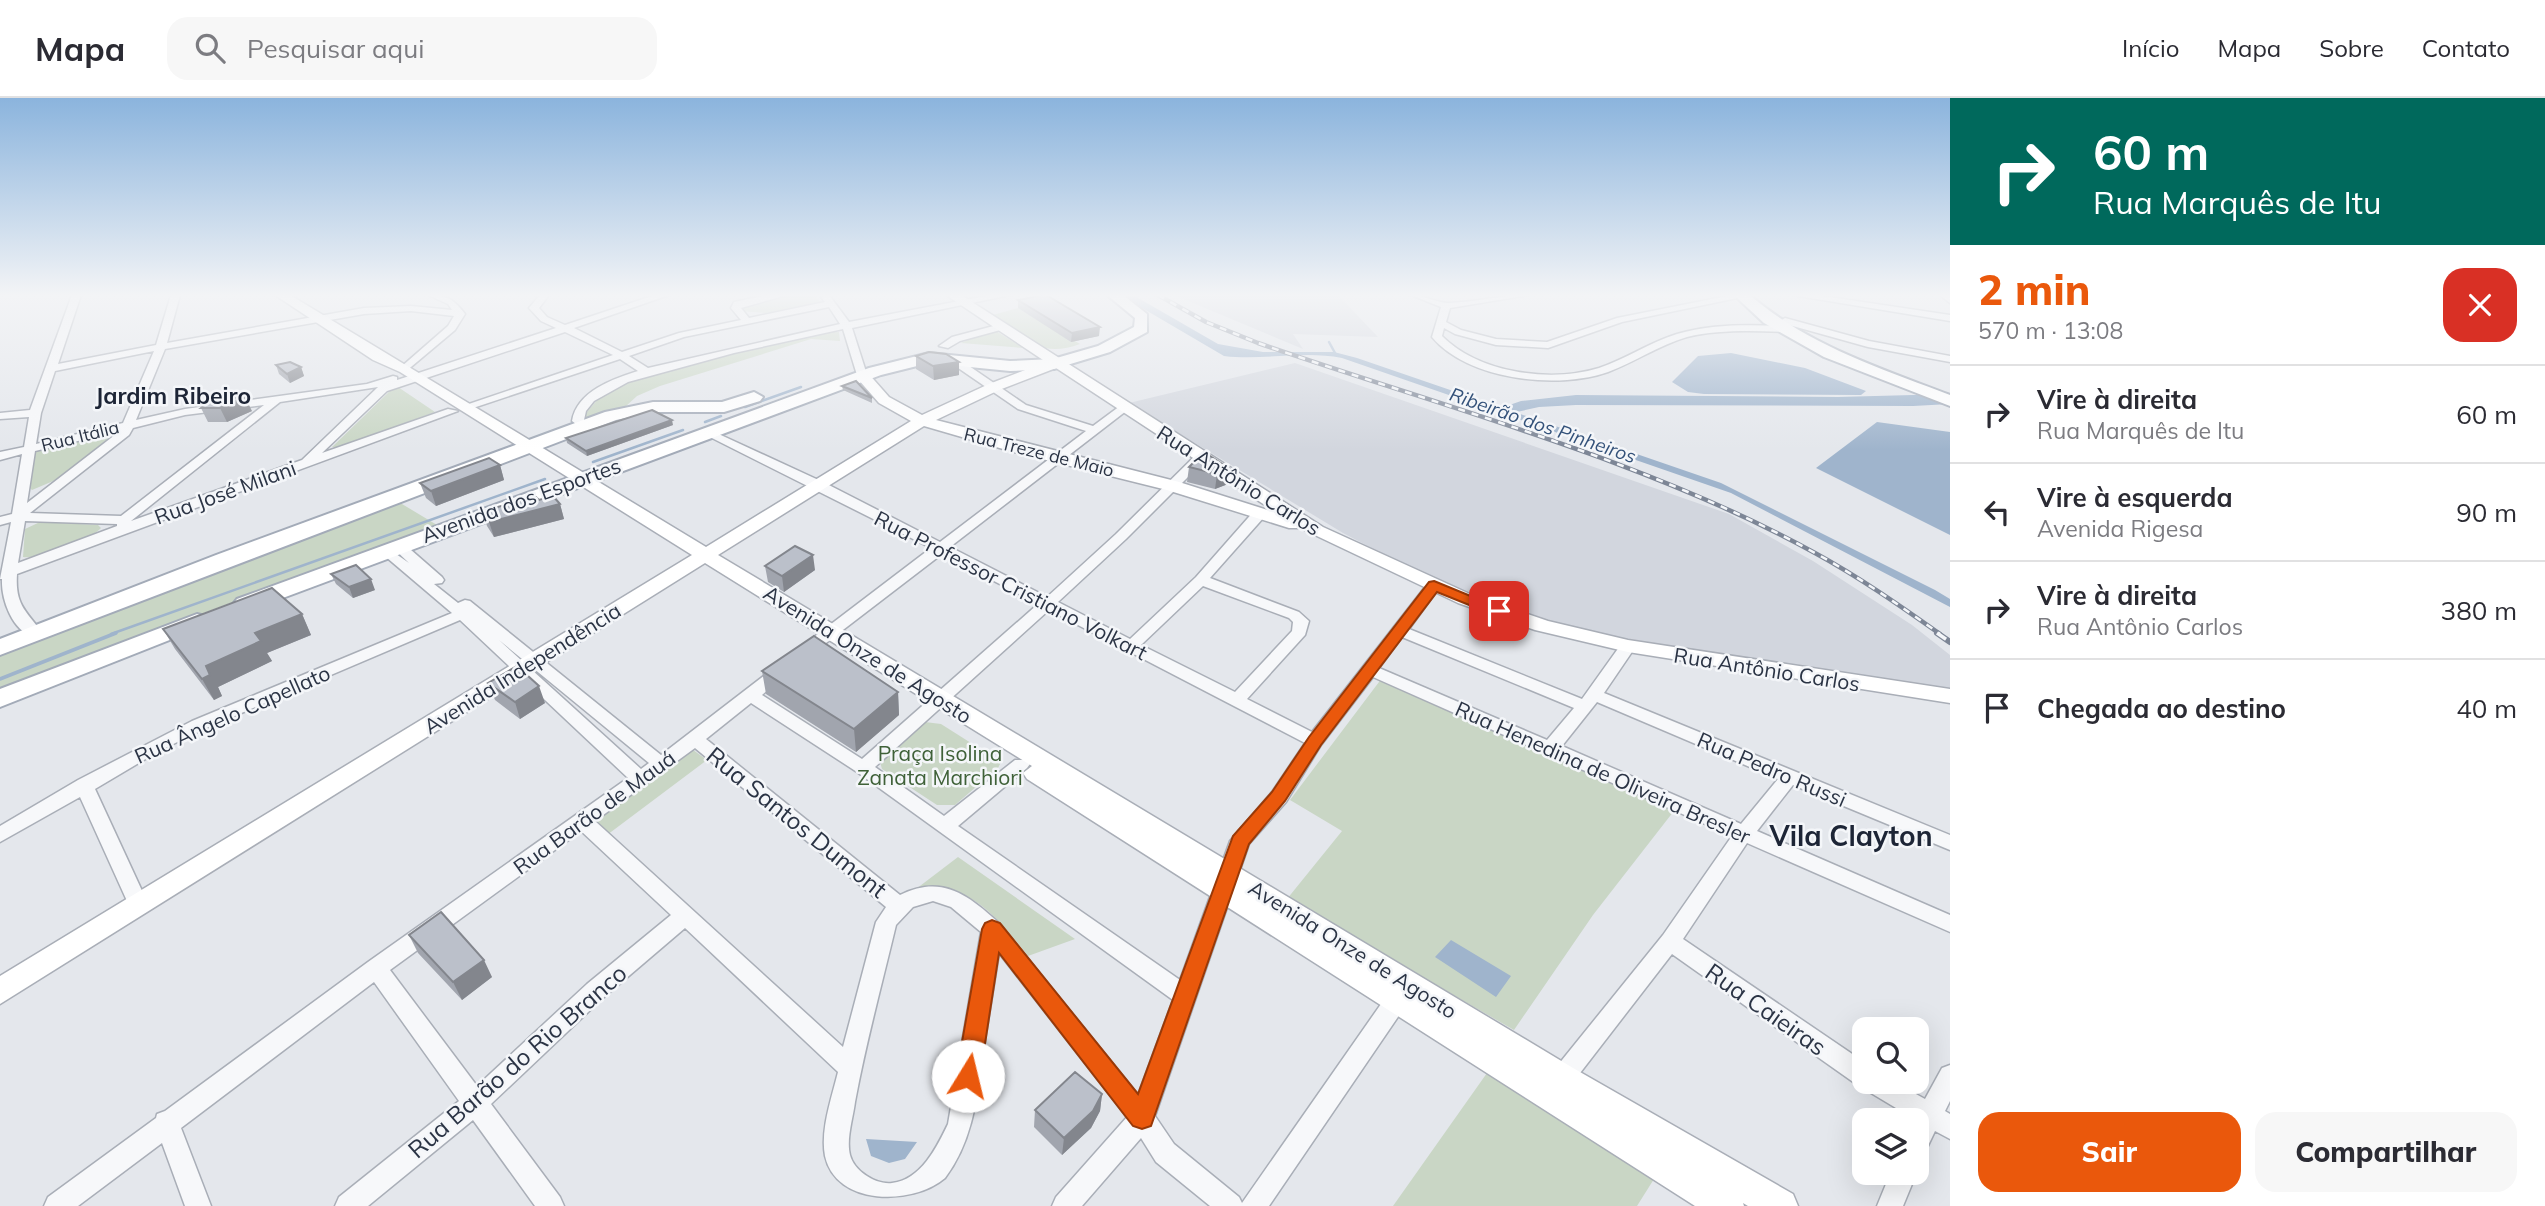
<!DOCTYPE html>
<html lang="pt">
<meta charset="utf-8">
<style>
:root{--surface:#fff;--page:#f7f7f7;--text:#2b2b33;--muted:#7c7c81;--line:#e1e1e2;--accent:#ea580c}
body{margin:0;font-family:Mulish,sans-serif;background:var(--page);color:var(--text);height:100vh;display:flex;flex-direction:column;font-size:26px;white-space:nowrap}
*{box-sizing:border-box;margin:0}
p{font-size:23px;color:var(--muted)}
.icon{flex:none;width:38px;height:38px;fill:none;stroke:currentColor;stroke-width:2;stroke-linecap:round;stroke-linejoin:round}
.map{position:relative;flex:1;overflow:hidden}
.side{display:flex;flex-direction:column;background:var(--surface);width:595px}
.side>*{flex:none}
.guide{background:#00695c;color:#fff;overflow:hidden}
.tools{position:absolute;left:1852px;top:919px;display:grid;gap:14px}
.tools a{display:grid;place-items:center;width:77px;height:77px;border-radius:14px;background:var(--surface);box-shadow:0 7px 28px #0002;font-size:35px}
.pin{position:absolute;display:grid;place-items:center;width:60px;height:60px;color:#fff;margin:-30px;border-radius:14px;box-shadow:0 4px 10px #0006}
.me{position:absolute;width:77px;margin:-38px;rotate:9deg;stroke-linejoin:round;filter:drop-shadow(0 0 5px #0008)}
.turn{display:flex;align-items:center;gap:24px;height:147px;padding:0 28px;font-size:32px}
.turn .icon{width:91px;height:91px;stroke-width:2.5}
.turn b{display:block;font-size:49px;line-height:60px}
.round{display:grid;place-items:center;flex:none;width:74px;height:74px;border-radius:21px;background:var(--page)}
.overview{display:flex;align-items:center;justify-content:space-between;height:119px;padding:0 28px}
h1{font-size:42px;font-weight:800;line-height:52px;color:var(--accent)}
.action{display:flex;gap:14px;margin-top:auto;padding:14px 28px}
.action a{flex:1;height:80px;border-radius:21px;background:var(--accent);color:#fff;font-size:28px;font-weight:800;line-height:80px;text-align:center}
.action a+a{background:var(--page);color:var(--text)}
ul{padding:0;list-style:none}
li{display:flex;align-items:center;gap:21px;height:98px;padding:0 28px;border-top:2px solid var(--line)}
li div{flex:1}
li b{display:block;font-size:26px}
li em{font-style:normal}
header{display:flex;align-items:center;gap:42px;box-sizing:border-box;height:98px;padding:0 35px;background:var(--surface);border-bottom:2px solid var(--line)}
header strong{font-size:33px}
nav{display:flex;gap:38px;margin-inline-start:auto;font-size:24px}
.search{width:490px;height:63px;background:var(--page);display:flex;align-items:center;gap:18px;box-sizing:border-box;padding:0 24px;border-radius:21px;color:var(--muted);font-size:26px}
main{display:flex;flex:1;min-height:0}
.map>svg:first-child{display:block}
.built{fill:#d2d6de}
.green{fill:#c9d6c5}
.water{fill:#9fb4cc}
.lines{fill:none;stroke-linecap:round;stroke-linejoin:round}
.stream-far1{stroke:#9fb4cc;stroke-width:2.5}
.stream{stroke:#9fb4cc;stroke-width:3.5}
.river{fill:#9fb4cc;fill-rule:evenodd}
.street-casing{stroke:#a9aeb7;stroke-width:3}
.secondary-casing{stroke:#a9aeb7;stroke-width:3}
.primary-casing{stroke:#a3abb8;stroke-width:4}
.street{fill:#f7f8fa;fill-rule:evenodd}
.secondary{fill:#fff;fill-rule:evenodd}
.primary{fill:#fff;fill-rule:evenodd}
.rail-far1-casing{stroke:#7d8696;stroke-width:4.5}
.rail-casing{stroke:#7d8696;stroke-width:6}
.rail-far1{stroke:#f4f6f9;stroke-width:2.5;stroke-dasharray:7;stroke-linecap:butt}
.rail{stroke:#f4f6f9;stroke-width:3.5;stroke-dasharray:11;stroke-linecap:butt}
.wall{fill:#a1a5ae}
.shaded-wall{fill:#83868d}
.building{fill:#bbc0ca;stroke:#83868d;stroke-width:2}
.route{fill:#ea580c;stroke:#983908;stroke-width:2}
.labels{text-anchor:middle;dominant-baseline:central;stroke-width:5;stroke-linejoin:round;paint-order:stroke}
.far-street-label{font-size:18px;fill:#2b3445;stroke:#f4f6f9}
.far-water-label{font-size:19px;font-style:italic;fill:#34527a;stroke:#f4f6f9}
.street-label{font-size:21px;fill:#2b3445;stroke:#f4f6f9}
.park-label{font-size:21px;fill:#3f6138;stroke:#f4f6f9}
.far-district-label{font-size:23px;font-weight:bold;fill:#1d2536;stroke:#f4f6f9}
.near-street-label{font-size:24px;fill:#2b3445;stroke:#f4f6f9}
.near-quarter-label{font-size:28px;font-weight:bold;fill:#1d2536;stroke:#f4f6f9}
</style>
<header>
<strong>Mapa</strong>
<div class="search"><svg class="icon" aria-label="search" viewBox="0 0 24 24"><circle cx="10" cy="10" r="6"/><path d="M15 15l6 6"/></svg>Pesquisar aqui</div>
<nav><a>Início</a><a>Mapa</a><a>Sobre</a><a>Contato</a></nav>
</header>
<main>
<div class="map">
<svg width="1950" height="1108" viewBox="0 0 1950 1108">
<rect width="100%" height="100%" fill="#e4e7ec"/>
<!-- built -->
<path class="built" d="M1174 197H1338L1378 239 1293 236 1303 251Z
M1295 265 1729 416 1813 463 1912 527 1950 557V592L1585 534 1452 492 1343 435 1129 305Z"/>
<!-- green -->
<path class="green" d="M790 197H815L821 205 766 215 740 213V209Z
M1018 210 1080 246C1040 261 1022 239 989 218Z
M996 233 1023 250 961 245 986 234Z
M831 234H839L840 243 811 241 660 288 637 298 625 309 589 321 583 319 602 296 641 279 771 245Z
M398 289 435 314 337 350 332 349 392 291Z
M105 335 110 336V339L58 381 32 392 29 389 34 353Z
M397 403 437 427 132 542 0 596V555Z
M40 424 98 427 101 430C92 441 37 462 23 459L25 431Z
M1382 580 1677 709 1593 817 1514 932 1287 801 1342 733 1290 702Z
M925 624 941 626 1001 664 998 670 955 707H937L882 671 880 664Z
M689 649 707 662 603 740 585 723Z
M958 759 1075 841 1028 858C995 817 973 786 916 791Z
M1487 975 1654 1081 1637 1108H1393Z"/>
<!-- water -->
<path class="water" d="M1120 197H1133L1218 246 1263 254H1334L1357 260 1721 385 1935 492 1950 501V509L1731 395 1342 260C1303 252 1263 263 1224 258Z
M1731 255 1805 270 1866 293 1861 297 1704 296 1688 294 1672 284 1698 258Z
M1877 324 1950 334V437L1816 370Z
M1451 842 1511 878 1496 899 1435 859Z
M866 1041 917 1044 905 1061 889 1065 871 1058Z"/>
<g class="lines">
<!-- stream-far1 -->
<path class="stream-far1" d="M1329 244 1335 255
M745 309 801 289
M705 324 721 318
M593 364 683 332
M111 536 545 381"/>
<!-- stream -->
<path class="stream" d="M0 581 116 535"/>
<!-- river -->
<path class="river" d="M1950 296V306L1913 308 1576 307 1539 309 1503 317 1495 312 1521 303 1576 297 1838 299Z"/>
<!-- street casing -->
<g class="street-casing">
<path id="street" d="M72 197H81L58 266 156 247 171 197H180L167 245 364 210 411 208 452 212 448 206 428 197C446 197 454 201 465 216L455 232 405 274 400 271 401 269 448 228 454 218 411 213 364 216 165 251 136 322 185 311 367 286 393 278 397 279V282L556 230 541 223 529 210 540 197H549L539 210 547 219 565 227 655 197H669L574 230 622 254 679 235 741 222 731 210 734 204 768 197H787L741 210 749 220 825 204 821 199 829 197 849 224 991 197H1010L852 230 867 277 866 279 857 277 843 231 734 255 628 284 594 303 586 313 584 322 590 329 584 332 572 323C577 293 613 281 638 273L620 261 470 311 460 309 613 257 565 234 387 293 322 355 448 311 458 313 17 476C15 506 25 512 42 534L34 539C12 533 1 501 2 481H0L11 424 0 427V419L12 416 22 356 0 362V354L24 349 29 319 0 321V315L30 312ZM829 209 840 226 648 270 629 258 684 239ZM154 253 123 325 36 346 41 315 55 273ZM378 289 302 362 131 423 280 304ZM264 307 121 418 30 415 129 337 133 330 185 317ZM120 333 27 405 35 353ZM25 423 117 426V428L18 465Z
M1411 197C1424 197 1437 205 1449 205 1476 204 1502 197 1529 197L1450 210 1446 224 1461 232 1496 241 1547 244 1617 220 1732 197 1747 198 1622 224 1548 250 1496 247 1455 236 1444 230 1442 238C1479 275 1550 285 1599 270 1626 261 1650 244 1677 236 1713 225 1752 227 1789 228L1794 231 1789 234C1756 233 1720 231 1687 239 1659 247 1635 264 1608 274 1557 292 1468 282 1432 239L1441 209Z
M1792 197H1816L1950 217V223Z
M1940 197H1950V205Z
M1785 220 1869 243 1950 258V264L1868 249 1782 225 1780 223Z
M1001 226 1004 227V231L960 243 948 250 939 248 952 239Z
M948 259H956L1026 307 1093 328 1120 308 1130 310 950 449 1047 499 1116 436 1199 354H1207V360L1126 441 1058 504 1130 541 1196 479 1255 412H1265V418L1210 480 1299 514 1309 523 1305 537 1247 601 1312 634 1429 484 1434 483 1441 487 1409 531 1582 601 1622 545H1634L1636 548 1604 595 1950 737V752L1793 687 1757 733 1950 817V834L1747 745 1683 841 1864 964V984H1894L1925 1001 1942 970 1950 967V1003L1945 1013 1950 1016V1041L1935 1033 1925 1054 1916 1057V1022L1856 986 1672 856 1570 988 1562 991 1554 988 1550 980 1554 972 1663 837 1732 738 1373 579 1321 647 1286 704 1249 746 1155 1018 1174 1046 1239 1099 1242 1105 1388 896 1396 893 1404 896 1407 903 1404 910 1269 1108H1210L1156 1064 1141 1040 1082 1108H1052L1056 1099 1127 1019 999 855C994 888 988 922 983 955 977 999 973 1043 945 1080 912 1108 836 1108 825 1058 820 1032 832 999 838 974L685 830 603 900 491 1006 560 1099 564 1108H535L473 1022 368 1108H335L339 1099 459 1003 374 884 181 1030 211 1108H185L162 1045 78 1108H44L48 1099 156 1020 157 1016 165 1013 368 864 628 680 460 522 204 631 159 653 95 691 149 808 146 814 139 816 132 814 80 699 0 744V728L78 682 192 623 452 515 379 453 386 449 409 465 391 448 398 444 403 445 442 479 444 482 442 485 434 486 458 505 465 502 470 503 661 657 774 570 780 569 788 574 762 597 862 661 1038 506 942 456 809 558H797L795 555 797 552 931 450 700 334 706 331 710 332 825 385 940 444 1086 333 1018 311 948 263ZM1203 488 1289 520 1293 524 1292 533 1235 594 1141 547ZM1049 512 1305 645 1272 694 1230 743 1180 882 958 728 1027 670 1030 666 1027 662H1015L944 718 875 669ZM1402 539 1574 610 1547 642 1379 570ZM499 542 649 665 641 671ZM1597 604 1778 681 1741 726 1562 648ZM751 605 857 674 1173 902 1138 997 999 825C968 797 942 776 900 797L706 641ZM695 650 886 809 876 824 843 949 595 723ZM581 733 671 817 587 886 477 988 390 872ZM933 803 951 809 981 834 948 1026C937 1049 921 1082 892 1085 876 1087 854 1073 850 1057 846 1041 853 1020 855 1004 866 944 882 886 896 827L913 809Z
M1916 1073 1917 1074 1903 1108H1877L1891 1074Z"/>
</g>
<!-- secondary casing -->
<g class="secondary-casing">
<path id="secondary" d="M275 197H290L706 449 911 323 879 305 857 280V274H867L889 299 922 317 989 286 1046 264 946 197H961L1323 429 1472 497 1548 523 1628 542 1950 591V605L1628 554 1535 532 1458 505 1300 430H1289L1167 392 1010 353 924 328 718 457 1573 970 1793 1096 1798 1108H1748L1743 1105 1744 1108H1695L1027 681 1023 675 1032 668 705 465 0 906V878L692 457 400 274 373 262ZM1056 270 1277 415 1179 384 936 322 999 292Z"/>
</g>
<!-- primary casing -->
<g class="primary-casing">
<path id="primary" d="M1107 197H1123L1147 216V234L1110 254 1054 271 1010 273 929 265 881 277 253 511H237L233 506 237 501 869 270 929 255 1010 263 1053 261 1098 248 1134 229 1135 220Z
M1734 197H1750C1807 247 1880 270 1950 297V308L1824 259 1764 225Z
M754 294 763 299 760 303 724 314H653L616 322 0 557V541L216 457 605 314 653 304H722Z
M197 516 205 518 209 523 205 528 0 609V591Z"/>
</g>
<!-- street -->
<use href="#street" class="street"/>
<!-- secondary -->
<use href="#secondary" class="secondary"/>
<!-- primary -->
<use href="#primary" class="primary"/>
<!-- rail-far1 casing -->
<g class="rail-far1-casing">
<path id="rail-far1" d="M1158 197 1206 224 1258 245C1442 309 1645 361 1815 455 1859 479 1899 507 1940 536"/>
</g>
<!-- rail casing -->
<g class="rail-casing">
<path id="rail" d="M1937 535 1950 544"/>
</g>
<!-- rail-far1 -->
<use href="#rail-far1" class="rail-far1"/>
<!-- rail -->
<use href="#rail" class="rail"/>
</g>
<!-- wall -->
<path class="wall" d="M1018 202 1099 238 1071 244 1018 210Z
M916 258 959 277 934 282 916 271Z
M276 267 301 269 304 278 290 285 279 276Z
M842 288 872 300V305L843 292Z
M211 302 252 313 227 324H208L201 310Z
M673 327 587 358 567 345 566 340Z
M1204 354 1228 386 1215 391 1187 384 1189 369Z
M500 367 504 382 436 408 426 400 420 385Z
M539 402 560 406 564 421 494 439 487 428 482 413Z
M765 468 815 472 784 494 768 484Z
M331 476 375 492 353 500 336 486Z
M302 516 311 537 267 555 272 563 218 589 222 598 214 602 175 551 163 531Z
M762 573 898 594 899 617 856 654 766 596Z
M488 585 545 605 520 621 495 602Z
M409 837 492 879 462 902 418 855Z
M1102 996 1100 1013 1091 1030 1062 1057 1034 1029 1035 1012Z"/>
<!-- shaded-wall -->
<path class="shaded-wall" d="M1100 229 1099 238 1071 244 1072 235Z
M959 264V277L934 282 933 268Z
M301 269 304 278 290 285 287 276Z
M245 299 252 313 227 324 220 310Z
M672 322 673 327 587 358 586 353Z
M500 367 504 382 436 408 431 393Z
M1230 371 1228 386 1215 391 1217 376Z
M560 406 564 421 494 439 489 424Z
M813 457 815 472 784 494 782 478Z
M371 481 375 492 353 500 349 489Z
M302 516 311 537 267 555 272 563 218 589 222 598 214 602 202 581 206 568 255 535Z
M539 588 545 605 520 621 515 604Z
M898 594 899 617 856 654 854 631Z
M484 862 492 879 462 902 453 884Z
M1102 996 1100 1013 1091 1030 1062 1057 1064 1040Z"/>
<!-- building -->
<path class="building" d="M1043 197H1046L1100 229 1072 235 1018 202Z
M929 254 946 256 959 264 933 268 916 258Z
M290 264 301 269 287 276 276 267Z
M856 283 872 300 842 288Z
M245 299 220 310H201L211 302Z
M652 312 672 322 586 353 566 340Z
M1204 354 1230 371 1217 376 1189 369Z
M489 360 500 367 431 393 420 385Z
M553 398 560 406 489 424 482 413 536 399 539 402Z
M795 448 813 457 782 478 765 468Z
M356 467 371 481 349 489 331 476Z
M272 490 302 516 255 535 261 543 206 568 210 577 202 581 163 531Z
M814 538 898 594 854 631 762 573Z
M517 568 539 588 515 604 488 585Z
M441 814 484 862 453 884 409 837Z
M1075 974 1102 996 1093 1013 1064 1040 1035 1012Z"/>
<!-- sky -->
<linearGradient id="sky" x2="0" y2="1"><stop stop-color="#8bb4dd"/><stop offset="0.56" stop-color="#f3f4f6"/><stop offset="1" stop-color="#f3f4f6" stop-opacity="0"/></linearGradient>
<rect width="1950" height="352" fill="url(#sky)"/>
<!-- route -->
<path class="route" d="M1434 483 1507 513 1499 518 1494 517 1437 494 1321 647 1285 703 1249 746 1151 1028 1142 1031 1133 1028 999 855 980 978 977 986 968 989 960 986 956 978 982 831 985 825 992 822 1000 825 1138 996 1233 738 1272 694 1309 639 1429 484Z"/>
<g class="labels">
<!-- far-street labels -->
<g class="far-street-label">
<text transform="translate(80 338) rotate(-14)">Rua Itália</text>
<text transform="translate(1039 354) rotate(14)">Rua Treze de Maio</text>
</g>
<!-- far-water labels -->
<g class="far-water-label">
<text transform="translate(1543 327) rotate(19)">Ribeirão dos Pinheiros</text>
</g>
<!-- street labels -->
<g class="street-label">
<text transform="translate(1239 382) rotate(32)">Rua Antônio Carlos</text>
<text transform="translate(225 394) rotate(-20)">Rua José Milani</text>
<text transform="translate(521 402) rotate(-20)">Avenida dos Esportes</text>
<text transform="translate(1011 487) rotate(27)">Rua Professor Cristiano Volkart</text>
<text transform="translate(868 556) rotate(32)">Avenida Onze de Agosto</text>
<text transform="translate(522 570) rotate(-32)">Avenida Independência</text>
<text transform="translate(1767 571) rotate(9)">Rua Antônio Carlos</text>
<text transform="translate(232 616) rotate(-24)">Rua Ângelo Capellato</text>
<text transform="translate(1772 671) rotate(23)">Rua Pedro Russi</text>
<text transform="translate(1603 674) rotate(24)">Rua Henedina de Oliveira Bresler</text>
<text transform="translate(594 714) rotate(-36)">Rua Barão de Mauá</text>
<text transform="translate(1353 851) rotate(32)">Avenida Onze de Agosto</text>
</g>
<!-- park labels -->
<g class="park-label">
<text x="940" y="655">Praça Isolina<tspan x="940" dy="24">Zanata Marchiori</tspan></text>
</g>
<!-- far-district labels -->
<g class="far-district-label">
<text x="173" y="297">Jardim Ribeiro</text>
</g>
<!-- near-street labels -->
<g class="near-street-label">
<text transform="translate(797 724) rotate(39)">Rua Santos Dumont</text>
<text transform="translate(1766 911) rotate(35)">Rua Caieiras</text>
<text transform="translate(517 963) rotate(-41)">Rua Barão do Rio Branco</text>
</g>
<!-- near-quarter labels -->
<g class="near-quarter-label">
<text x="1851" y="737">Vila Clayton</text>
</g>
</g>
</svg>
<div class="tools">
<a><svg class="icon" aria-label="search" viewBox="0 0 24 24"><circle cx="10" cy="10" r="6"/><path d="M15 15l6 6"/></svg></a>
<a><svg class="icon" aria-label="layers" viewBox="0 0 24 24"><path d="M12 4l9 5-9 5-9-5zM3 14l9 5 9-5"/></svg></a>
</div>
<div class="pin" style="left:1499px;top:513px;background:#d93025"><svg class="icon" aria-label="arrive" viewBox="0 0 24 24"><path d="M6 21V4h12l-3 4 3 4H6"/></svg></div>
<svg class="me" style="left:968px;top:978px" viewBox="-20 -20 40 40"><circle r="19" fill="#fff"/><path d="M0-13L10 11 0 6-10 11z" fill="#ea580c"/></svg>
</div>
<section class="side">
<div class="guide">
<div class="turn"><svg class="icon" aria-label="right" viewBox="0 0 24 24"><path d="M7 20v-9h11M14 6l5 5-5 5"/></svg><div><b>60 m</b>Rua Marquês de Itu</div></div>
</div>
<div class="overview"><div><h1>2 min</h1><p>570 m · 13:08</p></div><a class="round" style="background:#d93025;color:#fff"><svg class="icon" aria-label="close" viewBox="0 0 24 24"><path d="M6 6l12 12M18 6L6 18"/></svg></a></div>
<ul>
<li><svg class="icon" aria-label="right" viewBox="0 0 24 24"><path d="M7 20v-9h11M14 6l5 5-5 5"/></svg><div><b>Vire à direita</b><p>Rua Marquês de Itu</p></div><em>60 m</em></li>
<li><svg class="icon" aria-label="left" viewBox="0 0 24 24"><path d="M17 20v-9H6M10 6l-5 5 5 5"/></svg><div><b>Vire à esquerda</b><p>Avenida Rigesa</p></div><em>90 m</em></li>
<li><svg class="icon" aria-label="right" viewBox="0 0 24 24"><path d="M7 20v-9h11M14 6l5 5-5 5"/></svg><div><b>Vire à direita</b><p>Rua Antônio Carlos</p></div><em>380 m</em></li>
<li><svg class="icon" aria-label="arrive" viewBox="0 0 24 24"><path d="M6 21V4h12l-3 4 3 4H6"/></svg><div><b>Chegada ao destino</b></div><em>40 m</em></li>
</ul>
<div class="action"><a>Sair</a><a>Compartilhar</a></div>
</section>
</main>
